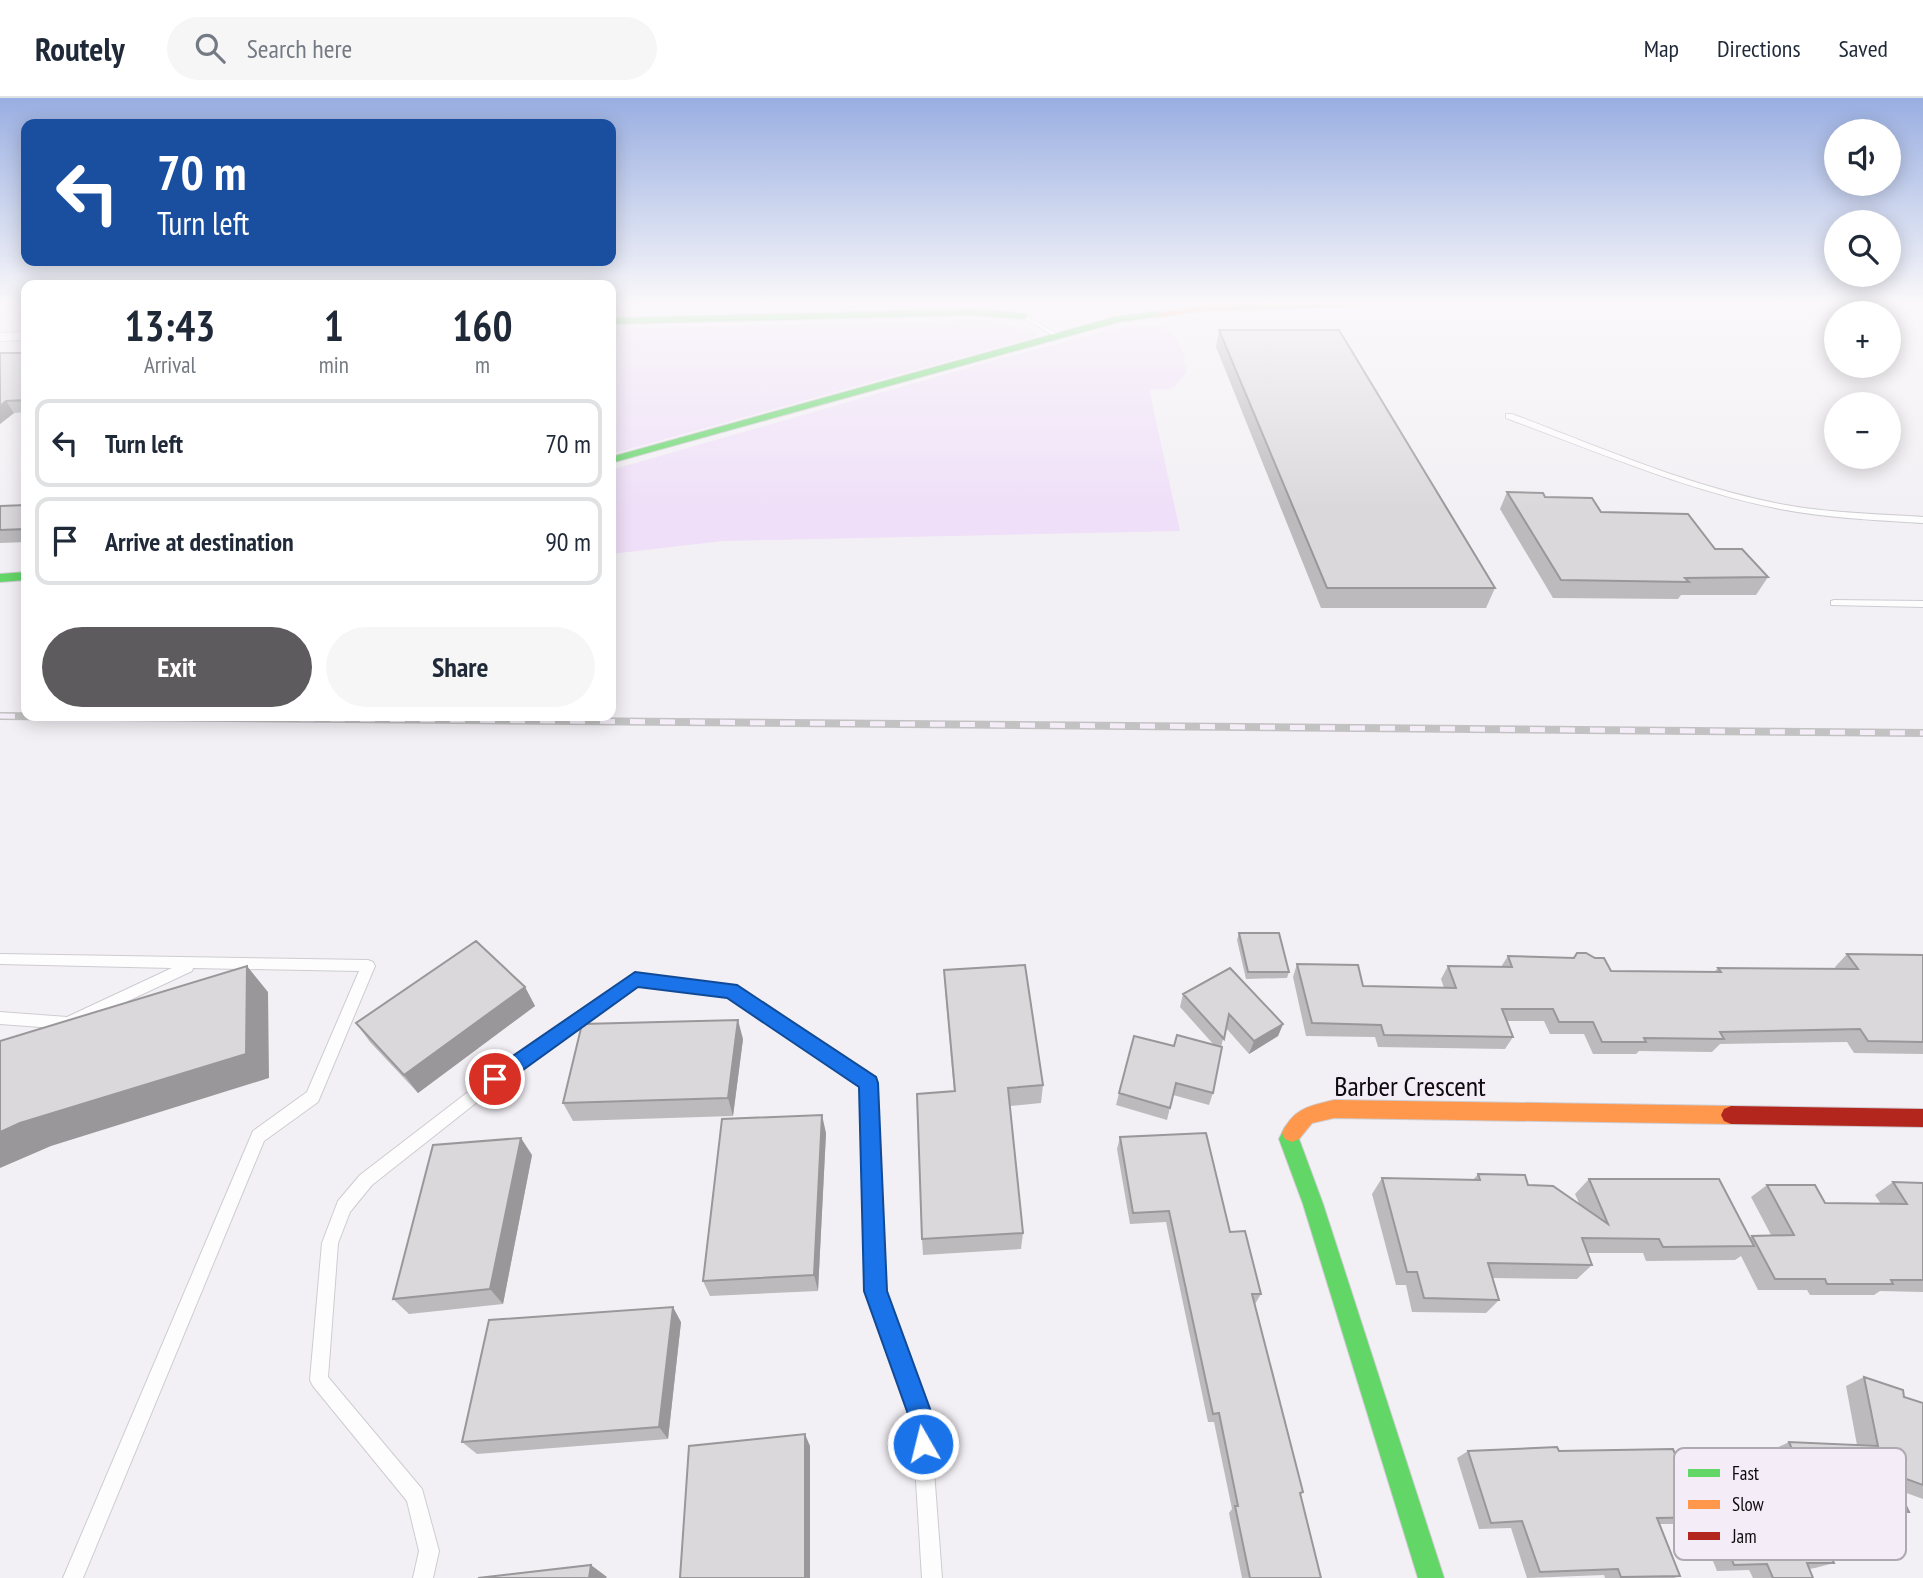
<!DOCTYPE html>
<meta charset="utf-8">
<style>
:root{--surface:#fff;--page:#f6f6f7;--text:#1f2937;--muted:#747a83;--line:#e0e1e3;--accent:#5e5b5f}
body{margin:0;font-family:"PT Sans Narrow",sans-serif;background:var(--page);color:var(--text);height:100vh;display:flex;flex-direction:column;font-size:26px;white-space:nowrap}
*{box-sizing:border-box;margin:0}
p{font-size:23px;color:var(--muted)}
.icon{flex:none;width:38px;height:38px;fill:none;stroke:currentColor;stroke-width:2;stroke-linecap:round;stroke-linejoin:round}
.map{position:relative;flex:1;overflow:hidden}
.side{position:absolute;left:21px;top:182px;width:595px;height:441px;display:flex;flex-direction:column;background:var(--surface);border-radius:14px;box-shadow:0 4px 18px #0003}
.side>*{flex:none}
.top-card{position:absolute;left:21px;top:21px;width:595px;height:147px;border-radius:14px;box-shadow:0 4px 18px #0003;background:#1a4fa0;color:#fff;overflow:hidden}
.tools{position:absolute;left:1824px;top:21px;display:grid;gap:14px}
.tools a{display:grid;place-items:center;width:77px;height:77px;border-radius:50%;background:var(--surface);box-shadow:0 4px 18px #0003;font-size:35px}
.pin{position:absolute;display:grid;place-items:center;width:60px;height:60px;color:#fff;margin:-30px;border:4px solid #fff;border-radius:50%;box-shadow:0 2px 7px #0007}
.me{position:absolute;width:77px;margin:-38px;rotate:352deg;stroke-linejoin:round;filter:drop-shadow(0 0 5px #0008)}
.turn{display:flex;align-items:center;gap:24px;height:147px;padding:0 21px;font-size:32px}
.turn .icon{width:91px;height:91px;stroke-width:2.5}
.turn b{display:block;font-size:49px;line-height:60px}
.eta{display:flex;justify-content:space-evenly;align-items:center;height:119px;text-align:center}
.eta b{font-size:42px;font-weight:700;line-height:49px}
.cta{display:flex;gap:14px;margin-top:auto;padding:14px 21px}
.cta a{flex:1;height:80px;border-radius:42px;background:var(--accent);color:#fff;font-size:28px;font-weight:700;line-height:80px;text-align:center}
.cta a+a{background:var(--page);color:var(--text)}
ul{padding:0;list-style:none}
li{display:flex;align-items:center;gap:21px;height:88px;margin:0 14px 10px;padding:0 7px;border:4px solid var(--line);border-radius:14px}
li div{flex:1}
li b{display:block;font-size:26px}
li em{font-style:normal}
header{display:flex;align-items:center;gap:42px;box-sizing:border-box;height:98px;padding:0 35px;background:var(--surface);border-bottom:2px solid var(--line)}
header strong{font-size:33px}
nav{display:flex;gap:38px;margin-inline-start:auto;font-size:24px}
.search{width:490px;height:63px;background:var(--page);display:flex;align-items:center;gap:18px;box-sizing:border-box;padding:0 24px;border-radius:38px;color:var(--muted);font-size:26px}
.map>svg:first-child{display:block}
.green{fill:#efdff8}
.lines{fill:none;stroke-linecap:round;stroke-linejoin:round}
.lane-casing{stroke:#ceccd0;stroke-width:2}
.street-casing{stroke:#ceccd0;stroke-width:2}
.fast-casing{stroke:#ceccd0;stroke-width:2}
.slow-casing{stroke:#ceccd0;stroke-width:2}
.jam-casing{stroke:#ceccd0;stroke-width:2}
.lane{fill:#fdfdfe;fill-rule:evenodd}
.street{fill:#fdfdfe;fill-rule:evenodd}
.fast{fill:#63d668;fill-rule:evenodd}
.slow{fill:#ff974d;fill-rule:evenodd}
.jam{fill:#b3261e;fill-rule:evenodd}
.rail-casing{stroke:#c3c2c3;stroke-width:8}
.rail{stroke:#f4edf8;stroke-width:5;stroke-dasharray:15;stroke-linecap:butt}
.wall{fill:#bcbabd}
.shaded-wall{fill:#99979a}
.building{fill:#dbd8dc;stroke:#99979a;stroke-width:2}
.route{fill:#1a73e8;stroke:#114b97;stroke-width:2}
.labels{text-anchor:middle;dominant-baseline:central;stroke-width:5;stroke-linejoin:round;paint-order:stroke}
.near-street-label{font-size:28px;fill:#0d0b0e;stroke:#f4edf8}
.key{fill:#f4edf8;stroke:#afa9b2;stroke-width:2}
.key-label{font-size:19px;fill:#0d0b0e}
</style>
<header>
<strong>Routely</strong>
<div class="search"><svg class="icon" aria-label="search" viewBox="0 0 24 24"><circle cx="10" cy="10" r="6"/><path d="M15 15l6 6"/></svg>Search here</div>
<nav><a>Map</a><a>Directions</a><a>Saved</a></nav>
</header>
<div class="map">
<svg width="1923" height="1480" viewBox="0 0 1923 1480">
<rect width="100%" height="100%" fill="#f3f0f5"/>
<!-- green -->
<path class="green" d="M991 222 1036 235 1034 239 611 356V231Z
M1128 228H1162L1176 240 1186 260 1183 263 1187 273C1173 295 1169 292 1149 291L1180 433 723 443 611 456V372L991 263Z"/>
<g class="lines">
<!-- lane casing -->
<g class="lane-casing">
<path id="lane" d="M1022 217H1026L1059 237 1054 238 1022 219Z
M1506 316H1512C1600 349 1687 388 1780 406 1827 415 1875 416 1923 419V425C1875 422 1827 420 1780 411 1685 392 1596 353 1506 320Z
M1834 502 1923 503V509L1831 507V503Z
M0 856 368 862 373 864 375 868 318 1004 264 1043 83 1480H63L253 1033 307 994 359 873 193 870 192 873 68 931 0 926V914L67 919 172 870 0 866Z
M635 875 736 889 874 980 876 985 885 1193 930 1319 942 1480H922L912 1319 867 1193 862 988 728 898 637 887 543 952 372 1087 350 1114 338 1145 328 1279 422 1391 439 1453 433 1480H413L419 1453 407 1403 313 1288 310 1282 322 1145 338 1103 360 1077 533 944Z"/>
</g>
<!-- street casing -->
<g class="street-casing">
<path id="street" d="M26 234V242L0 243V235Z"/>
</g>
<!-- fast casing -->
<g class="fast-casing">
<path id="fast" d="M971 211 1024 215 1028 218 1024 221 971 217 611 226V220Z
M1159 213 1163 216 1162 218 1119 224 611 365V359L1115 219Z
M26 474V482L0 484V476Z
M1292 1026 1299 1029 1302 1035 1299 1041 1323 1106 1444 1480H1418L1303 1106 1279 1041 1285 1029Z"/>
</g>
<!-- slow casing -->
<g class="slow-casing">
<path id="slow" d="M1309 204H1404L1400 207 1202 213 1159 219 1155 216 1202 207Z
M1334 1002 1731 1008 1738 1011 1741 1017 1738 1023 1731 1026 1334 1020 1312 1025 1299 1041 1292 1044 1285 1041 1282 1035C1294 1010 1309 1008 1334 1002Z"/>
</g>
<!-- jam casing -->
<g class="jam-casing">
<path id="jam" d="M1731 1008 1923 1011V1029L1731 1026 1724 1023 1721 1017 1724 1011Z"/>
</g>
<!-- lane -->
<use href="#lane" class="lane"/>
<!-- street -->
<use href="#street" class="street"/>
<!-- fast -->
<use href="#fast" class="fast"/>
<!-- slow -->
<use href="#slow" class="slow"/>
<!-- jam -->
<use href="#jam" class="jam"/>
<!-- rail casing -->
<g class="rail-casing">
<path id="rail" d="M0 618 1923 635"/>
</g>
<!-- rail -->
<use href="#rail" class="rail"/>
</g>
<!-- wall -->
<path class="wall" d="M1219 232 1495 490 1486 510H1321L1216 249Z
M0 255H26V314L14 315 0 326Z
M1507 394 1545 399 1601 414 1715 451 1768 479 1756 497H1681L1678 501 1553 500 1500 411Z
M26 407V444L0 445V408Z
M1239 835 1289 874 1287 880 1246 881 1237 842Z
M1577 855 1611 873 1714 874 1718 870 1836 871 1835 869 1847 856 1923 857V956L1854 955 1847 944 1720 946 1712 954 1639 953 1636 956H1593L1584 936H1550L1544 923H1507L1513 939 1505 951 1378 949 1375 939 1306 938 1293 879 1297 866 1363 888 1444 890 1441 881 1448 868 1501 869 1508 858 1573 860Z
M944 872 1043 987 1041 1005 1010 1008 1023 1135 1021 1151 923 1157 922 1141 954 994 945 891Z
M525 889 535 908 418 995 370 944 356 925Z
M1183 896 1283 926 1278 938 1249 956 1226 930 1221 949 1213 995 1209 1007 1173 997 1167 1022 1116 1007 1119 995 1174 948 1214 947 1180 909Z
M743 941 733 1018 573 1023 563 1005Z
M826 1035 818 1193 710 1198 703 1183Z
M1120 1039 1230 1134 1261 1196 1255 1206 1303 1394 1300 1397 1321 1480H1242L1229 1415 1232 1411 1214 1324H1208L1166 1124 1130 1126 1117 1051Z
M532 1057 503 1206 409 1216 393 1201Z
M1478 1076 1528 1087 1579 1105 1575 1096 1589 1081 1749 1140 1752 1138 1771 1137 1751 1099 1767 1087 1825 1105 1881 1106 1875 1097 1893 1084 1923 1085V1194L1880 1193 1874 1197H1810L1807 1192H1758L1741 1158 1735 1162 1646 1163 1643 1155H1587L1592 1167 1577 1181 1492 1180 1499 1202 1486 1215 1412 1214 1406 1187H1396L1372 1096 1382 1080 1473 1082Z
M681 1224 668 1341 477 1356 462 1344Z
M1864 1279 1904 1299 1923 1305V1401L1898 1392 1909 1414 1889 1421 1812 1418 1834 1465 1815 1470 1809 1471 1813 1480H1753L1749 1472 1717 1473 1698 1426H1660L1680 1478 1674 1480H1605L1604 1477 1527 1480 1511 1430 1479 1431 1457 1360 1468 1353H1559L1684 1378 1783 1377 1772 1352 1789 1344 1857 1347 1846 1288Z"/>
<!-- shaded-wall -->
<path class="shaded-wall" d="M6 303 14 315 0 326V308Z
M247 868 268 894 269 980 51 1048 0 1070V1034Z
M525 889 535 908 418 995 404 977Z
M738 922 743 941 733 1018 728 1000Z
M1283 926 1278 938 1249 956 1254 943Z
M822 1017 826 1035 818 1193 814 1177Z
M521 1040 532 1057 503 1206 490 1191Z
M673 1209 681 1224 668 1341 659 1329Z
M805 1336 810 1348V1480H805Z
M591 1467 607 1479 606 1480H589Z"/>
<!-- building -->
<path class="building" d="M1219 232H1339L1495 490H1327Z
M0 255H26V302L6 303 0 308Z
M1507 394 1543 395 1545 399 1592 400 1601 414 1688 416 1715 451H1742L1768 479 1685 480 1689 484 1561 482Z
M26 407V431L0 432V408Z
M1239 835H1279L1289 874H1248Z
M476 843 525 889 404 977 356 925Z
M1577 855H1586L1595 860H1604L1611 873 1721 874 1718 870 1858 871 1847 856 1923 857V944L1868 943 1860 931 1720 934 1724 941 1644 940 1646 944H1602L1593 924H1559L1553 911H1502L1513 939 1384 937 1381 927 1312 925 1297 866 1358 867 1363 888 1456 890 1448 868 1512 869 1508 858 1574 860Z
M1025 867 1043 987 1008 990 1023 1135 922 1141 917 996 955 993 944 872Z
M247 868 246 956 20 1025 0 1034V943Z
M1230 870 1283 926 1254 943 1229 916 1224 941 1183 896Z
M738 922 728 1000 563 1005 582 926Z
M1177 937 1222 949 1213 995 1176 985 1170 1010 1119 995 1134 938 1174 948Z
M822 1017 814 1177 703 1183 722 1021Z
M1206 1035 1230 1134 1245 1133 1261 1196H1252L1303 1394 1300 1395 1321 1480H1250L1235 1408H1238L1219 1315 1213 1316 1169 1113 1133 1115 1120 1039Z
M521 1040 490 1191 393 1201 433 1047Z
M1478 1076 1525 1077 1528 1087 1553 1088 1608 1126 1589 1081H1719L1754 1148 1663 1149 1659 1141 1582 1140 1592 1167 1488 1165 1499 1202 1424 1200 1417 1174H1407L1382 1080 1480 1082Z
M1893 1084 1923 1085V1182H1891L1893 1186H1827L1825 1181H1775L1752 1138 1794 1137 1767 1087H1815L1825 1105 1907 1106Z
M673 1209 659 1329 462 1344 489 1222Z
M1864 1279 1903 1292 1904 1299 1923 1305V1387L1890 1375 1909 1414 1808 1411 1834 1465H1807L1813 1480H1773L1767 1466 1734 1467 1714 1419 1657 1420 1680 1478 1621 1479 1618 1471 1540 1474 1522 1423 1491 1425 1468 1353 1557 1349 1559 1353 1673 1351 1684 1378 1803 1377 1789 1344 1878 1348Z
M805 1336V1480H680L689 1348Z
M591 1467 589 1480H478Z"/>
<!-- sky -->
<linearGradient id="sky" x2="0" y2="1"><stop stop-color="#99aee1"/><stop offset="0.5" stop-color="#faf8fa"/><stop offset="1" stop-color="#faf8fa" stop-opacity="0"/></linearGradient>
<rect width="1923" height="411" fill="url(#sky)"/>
<!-- route -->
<path class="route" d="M635 874 737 887 876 979 878 985 887 1193 933 1319 935 1346 932 1354 923 1358 915 1354 909 1319 864 1193 859 989 727 900 638 889 502 987 495 990 488 987 485 981 488 975Z"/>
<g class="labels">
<!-- near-street labels -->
<g class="near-street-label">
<text x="1410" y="987">Barber Crescent</text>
</g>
</g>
<!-- legend -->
<rect x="1674" y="1350" width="232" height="112" rx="10" class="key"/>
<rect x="1688" y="1371" width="32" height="8" fill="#63d668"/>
<rect x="1688" y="1402" width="32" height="9" fill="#ff974d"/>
<rect x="1688" y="1434" width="32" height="8" fill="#b3261e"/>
<g class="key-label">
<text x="1732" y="1382">Fast</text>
<text x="1732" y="1413">Slow</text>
<text x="1732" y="1445">Jam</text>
</g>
</svg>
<div class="tools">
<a><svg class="icon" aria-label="sound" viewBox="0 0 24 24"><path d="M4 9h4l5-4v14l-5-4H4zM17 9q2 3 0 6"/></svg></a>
<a><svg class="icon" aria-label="search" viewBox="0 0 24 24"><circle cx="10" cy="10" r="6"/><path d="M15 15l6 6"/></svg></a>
<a>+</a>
<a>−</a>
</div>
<div class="pin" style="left:495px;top:981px;background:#d93025"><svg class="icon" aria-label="arrive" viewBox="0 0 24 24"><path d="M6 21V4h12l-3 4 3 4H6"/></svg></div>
<svg class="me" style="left:923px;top:1346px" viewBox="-20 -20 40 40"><circle r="17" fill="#1a73e8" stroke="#fff" stroke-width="3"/><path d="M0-11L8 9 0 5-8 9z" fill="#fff"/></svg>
<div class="top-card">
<div class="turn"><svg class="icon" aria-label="left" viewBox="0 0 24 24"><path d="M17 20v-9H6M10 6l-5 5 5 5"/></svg><div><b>70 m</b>Turn left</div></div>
</div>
<section class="side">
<div class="eta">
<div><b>13:43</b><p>Arrival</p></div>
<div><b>1</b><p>min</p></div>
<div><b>160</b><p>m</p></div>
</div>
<ul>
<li><svg class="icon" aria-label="left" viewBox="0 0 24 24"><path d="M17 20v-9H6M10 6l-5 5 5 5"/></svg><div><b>Turn left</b></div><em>70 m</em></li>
<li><svg class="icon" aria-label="arrive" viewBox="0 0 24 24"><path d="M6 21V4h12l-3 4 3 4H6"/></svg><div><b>Arrive at destination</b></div><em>90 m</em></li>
</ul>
<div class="cta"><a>Exit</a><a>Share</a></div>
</section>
</div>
